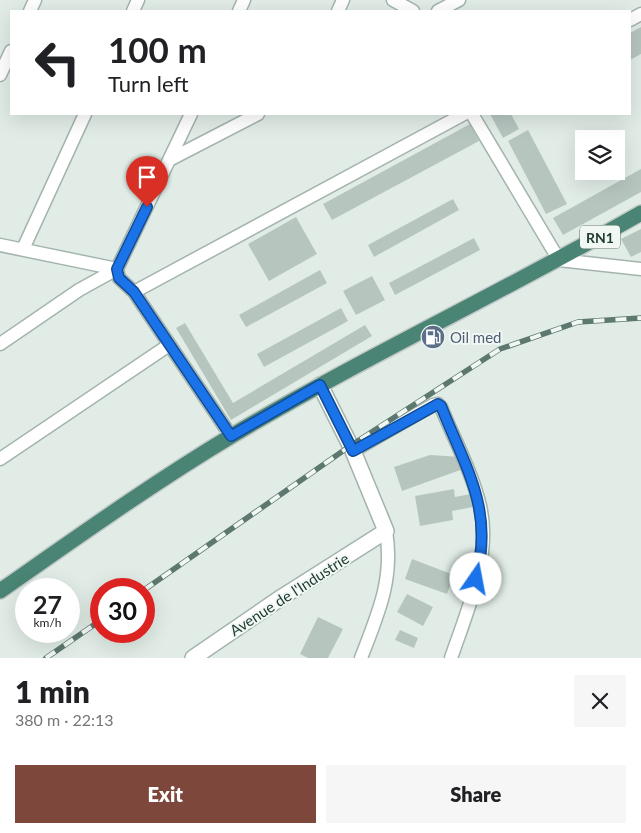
<!DOCTYPE html>
<meta charset="utf-8">
<style>
:root{--surface:#fff;--page:#f6f6f6;--text:#202124;--muted:#757577;--accent:#7e473b}
body{margin:0;font-family:Lato,sans-serif;background:var(--page);color:var(--text);height:100vh;display:flex;flex-direction:column;font-size:19px;white-space:nowrap}
*{box-sizing:border-box;margin:0}
p{font-size:16px;color:var(--muted)}
.icon{flex:none;width:28px;height:28px;fill:none;stroke:currentColor;stroke-width:2;stroke-linecap:round;stroke-linejoin:round}
.map{position:relative;height:658px;overflow:hidden}
.side{display:flex;flex-direction:column;background:var(--surface);flex:1}
.side>*{flex:none}
.banner{position:absolute;left:10px;top:10px;width:621px;height:105px;border-radius:0px;box-shadow:0 5px 20px #0002;background:#fff;color:var(--text);overflow:hidden}
.controls{position:absolute;left:575px;top:130px;display:grid;gap:10px}
.controls a{display:grid;place-items:center;width:50px;height:50px;border-radius:0px;background:var(--surface);box-shadow:0 5px 20px #0002;font-size:25px}
.speed{position:absolute;left:15px;top:578px;display:flex;gap:10px;font-size:25px;font-weight:700;text-align:center}
.speed>*{display:grid;place-content:center;width:65px;height:65px;border-radius:50%;background:var(--surface);box-shadow:0 5px 20px #0002;line-height:1}
.speed small{font-size:12px;font-weight:400}
.speed .limit{border:8px solid #d22;background:#fff;color:#111}
.pin{position:absolute;display:grid;place-items:center;width:42px;height:42px;color:#fff;margin:-51px -21px;border-radius:50% 50% 50% 0;rotate:-45deg;box-shadow:0 0 5px #0007}
.pin .icon{rotate:45deg}
.me{position:absolute;width:55px;margin:-28px;rotate:12deg;stroke-linejoin:round;filter:drop-shadow(0 0 4px #0008)}
.turn{display:flex;align-items:center;gap:18px;height:105px;padding:0 15px;font-size:22px}
.turn .icon{width:65px;height:65px;stroke-width:2.5}
.turn b{display:block;font-size:35px;line-height:42px}
.round{display:grid;place-items:center;flex:none;width:52px;height:52px;border-radius:0px;background:var(--page)}
.headline{display:flex;align-items:center;justify-content:space-between;height:85px;padding:0 15px}
h1{font-size:30px;font-weight:800;line-height:38px}
.button{display:flex;gap:10px;margin-top:auto;padding:10px 15px}
.button a{flex:1;height:58px;border-radius:0px;background:var(--accent);color:#fff;font-size:20px;font-weight:800;line-height:58px;text-align:center}
.button a+a{background:var(--page);color:var(--text)}
.map>svg:first-child{display:block}
.building{fill:#b6c6bf}
.lines{fill:none;stroke-linecap:round;stroke-linejoin:round}
.minor-casing{stroke:#a4b4ad;stroke-width:15}
.tertiary-casing{stroke:#a4b4ad;stroke-width:18}
.trunk-casing{stroke:#c1c8c6;stroke-width:18}
.minor{stroke:#fff;stroke-width:12}
.tertiary{stroke:#fff;stroke-width:15}
.trunk{stroke:#498474;stroke-width:15}
.rail-casing{stroke:#5c786f;stroke-width:5.5}
.rail{stroke:#f1f8f4;stroke-width:4;stroke-dasharray:11;stroke-linecap:butt}
.route-casing{stroke:#114b97;stroke-width:12}
.route{stroke:#1a73e8;stroke-width:9}
.labels{text-anchor:middle;dominant-baseline:central;stroke-width:4;stroke-linejoin:round;paint-order:stroke}
.shield{fill:#f1f8f4;stroke:#5f746d;stroke-width:1}
.shield-label{font-size:14px;font-weight:bold;fill:#213c33}
.service-label{font-size:15px;fill:#4e5e75;stroke:#f1f8f4;text-anchor:start}
.street-label{font-size:15px;fill:#213c33;stroke:#f1f8f4}
</style>
<div class="map">
<svg width="641" height="658" viewBox="0 0 641 658">
<rect width="100%" height="100%" fill="#e1ece6"/>
<!-- building -->
<path class="building" d="M641 27V54L630 60V33Z
M490 114H511L519 129 503 138Z
M470 124 479 141 332 220 323 204Z
M528 130 567 204 546 214 508 141Z
M641 169V192L563 235 553 218Z
M453 199 459 210 374 257 368 245Z
M296 217 317 254 269 281 248 244Z
M641 229V252L631 257 621 239Z
M474 238 480 250 395 295 389 283Z
M320 270 327 283 246 327 239 315Z
M372 276 385 300 356 315 343 291Z
M341 308 348 321 264 367 257 354Z
M185 323 233 403 365 325 372 336 231 420 176 328Z
M430 455 461 457 463 469 402 491 394 467Z
M454 489 455 497 476 493 478 506 452 511 453 520 420 526 415 496Z
M412 559 454 575 447 594 405 579Z
M407 594 433 607 423 626 397 612Z
M318 617 343 629 328 658H308L300 654Z
M400 630 418 638 414 648 395 640Z"/>
<g class="lines">
<!-- minor casing -->
<g class="minor-casing">
<path id="minor" d="M393 0 413 11
M30 11 35 0
M133 11 138 0
M239 11 244 0
M338 11 343 0
M438 11 459 0
M630 20 641 14
M0 75 11 51
M472 114 559 260 641 269
M169 160 258 114
M0 245 117 269
M23 249 85 114
M117 269 119 278 134 292 231 436
M134 292 464 114
M0 344 79 290 117 269 191 114
M353 451 433 405 438 404 441 407C454 439 472 472 480 506 492 556 467 611 451 658
M0 459 169 345
M361 658C378 614 394 579 386 531"/>
</g>
<!-- tertiary casing -->
<g class="tertiary-casing">
<path id="tertiary" d="M193 658 282 597 386 531 353 451 320 385"/>
</g>
<!-- trunk casing -->
<g class="trunk-casing">
<path id="trunk" d="M0 591C76 538 153 483 233 435 366 356 507 290 641 213"/>
</g>
<!-- minor -->
<use href="#minor" class="minor"/>
<!-- tertiary -->
<use href="#tertiary" class="tertiary"/>
<!-- trunk -->
<use href="#trunk" class="trunk"/>
<!-- rail casing -->
<g class="rail-casing">
<path id="rail" d="M144 590 350 446 500 349 578 322 641 318
M46 658 101 620"/>
</g>
<!-- rail -->
<use href="#rail" class="rail"/>
</g>
<g class="lines">
<!-- route casing -->
<g class="route-casing">
<path id="route" d="M147 207 117 269 119 278 134 292 231 436 320 385 353 451 438 404 441 406C466 469 494 509 476 579"/>
</g>
<!-- route -->
<use href="#route" class="route"/>
</g>
<!-- icons -->
<defs>
<g id="fuel-disc" transform="scale(1.25)"><circle r="9.5" fill="#5c6f8a" stroke="#f1f8f4"/><path d="M-5.5-6h7V0h2V4h1.3V-2.5L3-4.5l.8-.8L6-3V5H2.5V1h-1V6h-7ZM-4.2-4.7v3.2H.2V-4.7Z" fill="#fff"/></g>
</defs>
<g fill-rule="evenodd">
<use href="#fuel-disc" x="433" y="337"/>
</g>
<g class="labels">
<!-- shield labels -->
<rect class="shield" x="580" y="225.5" width="40" height="23" rx="4"/>
<g class="shield-label">
<text x="600" y="237">RN1</text>
</g>
<!-- service labels -->
<g class="service-label">
<text x="450" y="337">Oil med</text>
</g>
<!-- street labels -->
<g class="street-label">
<text transform="translate(289 594) rotate(-33)">Avenue de l'Industrie</text>
</g>
</g>
</svg>
<div class="controls">
<a><svg class="icon" aria-label="layers" viewBox="0 0 24 24"><path d="M12 4l9 5-9 5-9-5zM3 14l9 5 9-5"/></svg></a>
</div>
<div class="speed"><div>27<small>km/h</small></div><div class="limit">30</div></div>
<div class="pin" style="left:147px;top:207px;background:#d93025"><svg class="icon" aria-label="arrive" viewBox="0 0 24 24"><path d="M6 21V4h12l-3 4 3 4H6"/></svg></div>
<svg class="me" style="left:476px;top:579px" viewBox="-20 -20 40 40"><circle r="19" fill="#fff"/><path d="M0-13L10 11 0 6-10 11z" fill="#1a73e8"/></svg>
<div class="banner">
<div class="turn"><svg class="icon" aria-label="left" viewBox="0 0 24 24"><path d="M17 20v-9H6M10 6l-5 5 5 5"/></svg><div><b>100 m</b>Turn left</div></div>
</div>
</div>
<section class="side">
<div class="headline"><div><h1>1 min</h1><p>380 m · 22:13</p></div><a class="round"><svg class="icon" aria-label="close" viewBox="0 0 24 24"><path d="M6 6l12 12M18 6L6 18"/></svg></a></div>
<div class="button"><a>Exit</a><a>Share</a></div>
</section>
